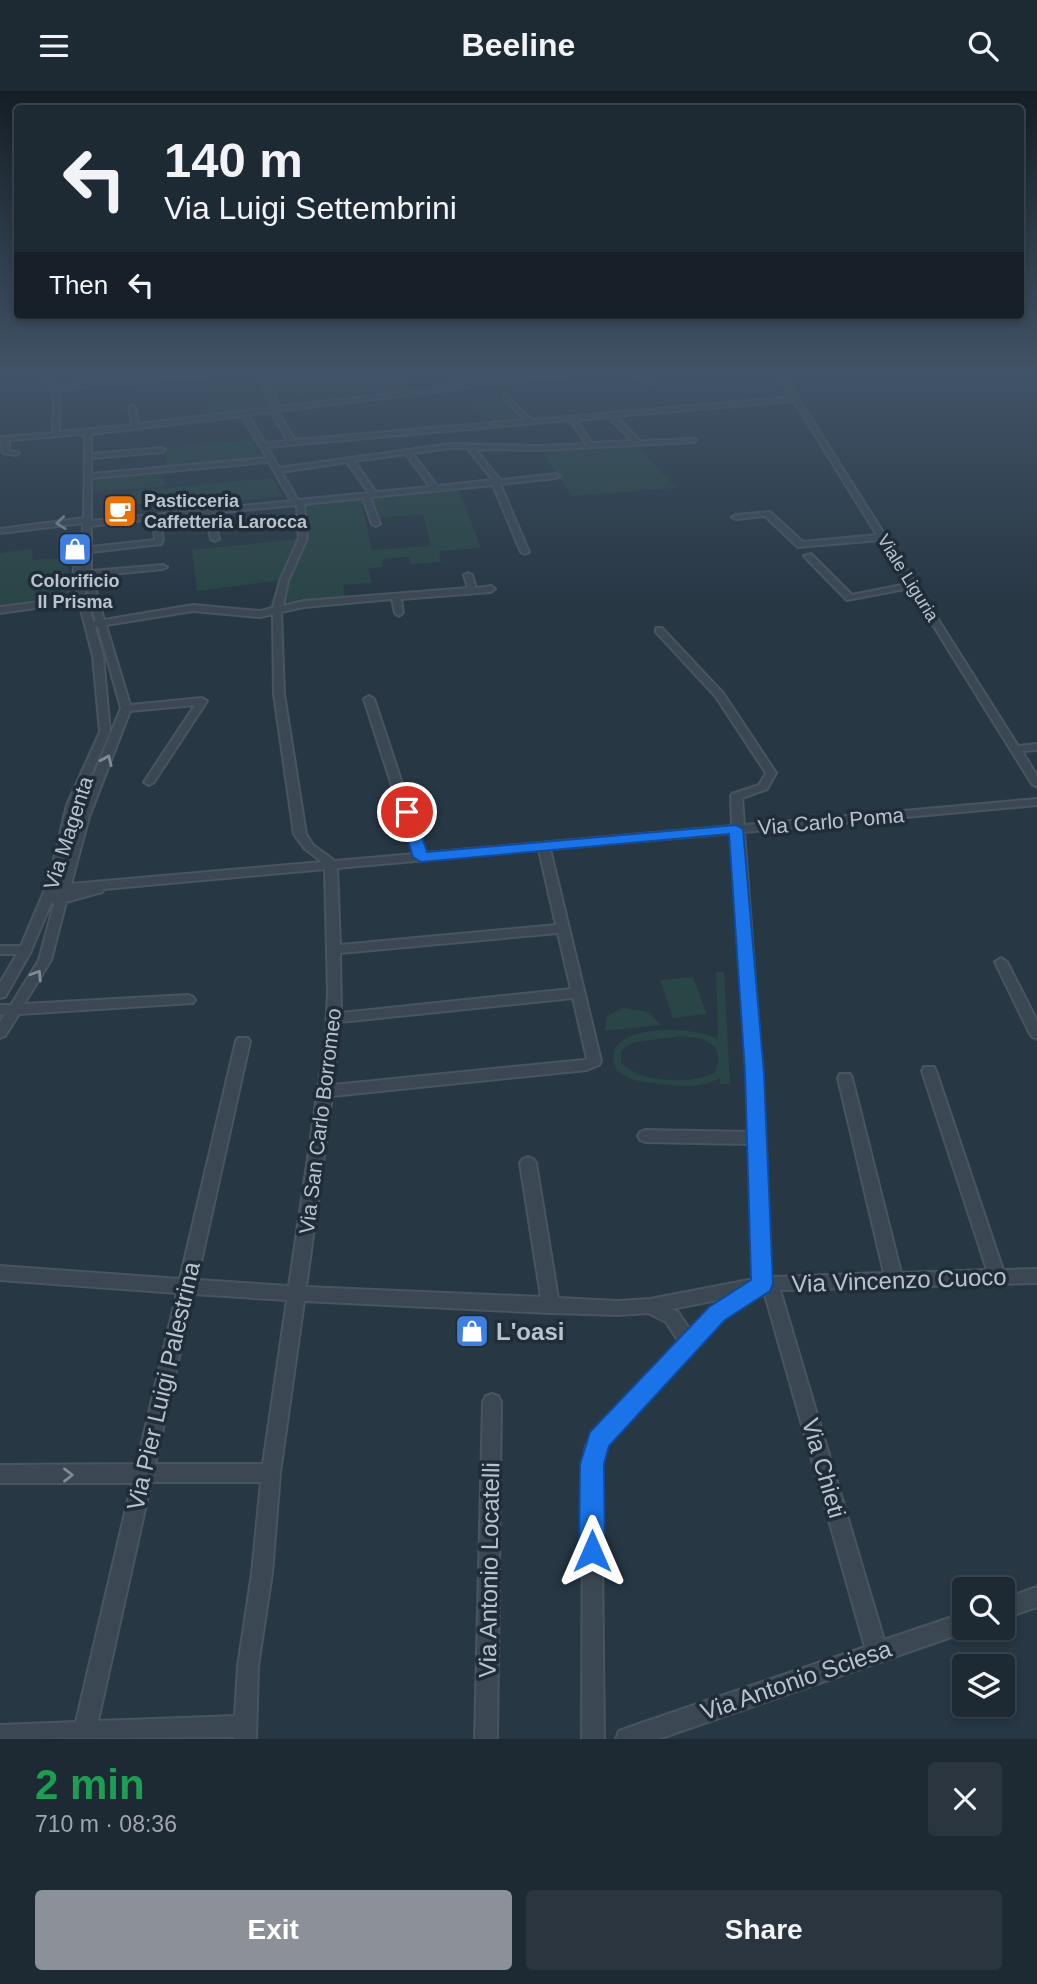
<!DOCTYPE html>
<meta charset="utf-8">
<style>
:root{--surface:#1d2933;--page:#2a353f;--text:#f1f3f6;--muted:#a0a6ac;--line:#3b454e;--accent:#8c9099}
body{margin:0;font-family:Helvetica,sans-serif;background:var(--page);color:var(--text);height:100vh;display:flex;flex-direction:column;font-size:26px;white-space:nowrap}
*{box-sizing:border-box;margin:0}
p{font-size:23px;color:var(--muted)}
.icon{flex:none;width:38px;height:38px;fill:none;stroke:currentColor;stroke-width:2;stroke-linecap:round;stroke-linejoin:round}
.map{position:relative;height:1648px;overflow:hidden}
.drawer{display:flex;flex-direction:column;background:var(--surface);flex:1}
.drawer>*{flex:none}
.hud{position:absolute;left:14px;top:14px;width:1010px;height:214px;border-radius:7px;box-shadow:0 4px 10px #0003,0 0 0 2px var(--line);background:#1d2933;color:var(--text);overflow:hidden}
.tools{position:absolute;left:952px;top:1486px;display:grid;gap:14px}
.tools a{display:grid;place-items:center;width:63px;height:63px;border-radius:7px;background:var(--surface);box-shadow:0 4px 10px #0003,0 0 0 2px var(--line);font-size:35px}
.pin{position:absolute;display:grid;place-items:center;width:60px;height:60px;color:#fff;margin:-30px;border:4px solid #fff;border-radius:50%;box-shadow:0 2px 7px #0007}
.me{position:absolute;width:77px;margin:-38px;rotate:0deg;stroke-linejoin:round;filter:drop-shadow(0 0 5px #0008)}
.turn{display:flex;align-items:center;gap:24px;height:147px;padding:0 35px;font-size:32px}
.turn .icon{width:91px;height:91px;stroke-width:2.5}
.turn b{display:block;font-size:49px;line-height:60px}
.then{display:flex;align-items:center;height:66px;padding:0 35px;background:#0003;gap:14px;font-size:26px}
.round{display:grid;place-items:center;flex:none;width:74px;height:74px;border-radius:7px;background:var(--page)}
.overview{display:flex;align-items:center;justify-content:space-between;height:119px;padding:0 35px}
h1{font-size:42px;font-weight:600;line-height:52px;color:#1e9e55}
.action{display:flex;gap:14px;margin-top:auto;padding:14px 35px}
.action a{flex:1;height:80px;border-radius:7px;background:var(--accent);color:#fff;font-size:28px;font-weight:600;line-height:80px;text-align:center}
.action a+a{background:var(--page);color:var(--text)}
header{display:flex;justify-content:space-between;align-items:center;height:91px;padding:0 35px;background:var(--surface);font-size:32px;font-weight:600}
.map>svg:first-child{display:block}
.green{fill:#294545;fill-rule:evenodd}
.lines{fill:none;stroke-linecap:round;stroke-linejoin:round}
.minor-casing{stroke:#485460;stroke-width:4}
.minor{fill:#3b4854;fill-rule:evenodd}
.oneway{stroke:#808c97}
.route{fill:#1a73e8;stroke:#114b97;stroke-width:2}
.labels{text-anchor:middle;dominant-baseline:central;stroke-width:7;stroke-linejoin:round;paint-order:stroke}
.far-poi-label{font-size:18px;font-weight:bold;fill:#b9c3cd;stroke:#202d39;text-anchor:start}
.far-street-label{font-size:18px;fill:#b9c3cd;stroke:#202d39}
.street-label{font-size:21px;fill:#b9c3cd;stroke:#202d39}
.near-street-label{font-size:24px;fill:#b9c3cd;stroke:#202d39}
.near-poi-label{font-size:24px;font-weight:bold;fill:#b9c3cd;stroke:#202d39;text-anchor:start}
</style>
<header><svg class="icon" aria-label="menu" viewBox="0 0 24 24"><path d="M4 6h16M4 12h16M4 18h16"/></svg>Beeline<svg class="icon" aria-label="search" viewBox="0 0 24 24"><circle cx="10" cy="10" r="6"/><path d="M15 15l6 6"/></svg></header>
<div class="map">
<svg width="1037" height="1648" viewBox="0 0 1037 1648">
<rect width="100%" height="100%" fill="#273744"/>
<!-- green -->
<path class="green" d="M269 280H415L419 285 360 293 362 297 344 299 348 307 311 312 307 305 295 306 292 301 275 302Z
M263 293 273 316 210 325 206 306 210 304 208 297Z
M502 306 525 330 495 332 488 325 483 326 468 310Z
M252 349 263 369 167 377 164 357Z
M637 354 676 397 572 405 539 358Z
M163 380 165 395 93 401 94 386Z
M273 387 282 405 213 413H202L201 408 130 414V406L134 400Z
M458 397 481 457 439 460 441 471 411 473 409 466 383 468V476L368 477 372 492 343 494 345 507 291 511 266 520 281 489 197 500 192 459 308 447 309 428 304 414 361 408 372 459 431 455 423 423 380 427 372 407Z
M31 458 33 469 66 467 72 500 58 509 0 516V462Z
M716 881H724L730 993H720V987C702 997 681 996 661 993 645 991 613 990 613 967 613 960 617 953 623 949 646 935 695 937 718 948ZM682 945 703 948 715 956 719 968 715 981C695 994 636 992 621 971V962L625 956 636 951Z
M693 886 707 923 673 927 660 889Z
M623 917 649 921 661 934 604 940 607 925Z"/>
<g class="lines">
<!-- minor casing -->
<g class="minor-casing">
<path id="minor" d="M44 280H50L56 296 222 280H245L57 299 60 308 59 341 132 334 129 316 132 314 135 316 138 333 272 317 258 280H264L279 316 460 295 447 280H453L466 294 583 280H602L277 320 295 349 525 329 503 306 505 303 532 329 791 306 775 280H781L1018 655 1037 653V659L1022 660 1037 685V696L1032 693 910 497 847 509 804 465 811 463 852 504 907 493 880 449 798 456 765 425 736 428 732 426 736 424 770 421 803 451 877 444 794 310 616 325 640 350 696 348V350L694 351 538 359 475 358 500 389 556 383 560 385 556 387 500 393 529 461 525 463 521 461 493 394 370 406 380 433 376 435 372 433 363 407 304 413 307 447 288 490 283 515 304 510 468 497 464 484 468 482 472 484 476 497 491 495 495 498 491 501 401 508 403 522 399 525 395 522 392 508 304 516 281 521 284 603 306 743 313 754 335 770 414 763 364 608 369 605 374 608 425 762 732 735 731 705 732 703 759 694 766 682 716 606 656 541V537H662L723 602 776 682 767 698 742 707 744 734 1037 708V714L744 741 762 982 770 1186 884 1182 838 987 840 983H850L852 987 901 1182 987 1179 922 980 924 976H934L936 980 1003 1179 1037 1178V1192L780 1199 884 1549 964 1522V1536H972L971 1539 659 1648H616L619 1640 627 1637 865 1556 764 1200 759 1201 757 1205 723 1228 609 1349 604 1358 601 1373 604 1648H582L583 1373 586 1355 597 1337 679 1251 666 1231 648 1222 618 1224 551 1222 304 1210 280 1382 272 1482 258 1575 256 1648H234V1646L0 1648V1634L76 1631 132 1392H0V1374L137 1373 177 1202 0 1189V1175L180 1188 236 950 238 947H248L250 950 197 1189 289 1195 326 945 328 900 325 778 104 798 102 801 66 811 51 869 24 913 188 904 193 906 195 909 193 912 19 923 5 945 0 947V931L5 923 0 924V914H11L39 869 54 813 52 810 30 862 5 906 0 907V892L17 863H0V855H21L49 789 67 714 100 641 93 565 79 511 0 522V516L78 506 73 485 74 477 83 462V432L0 442V438L84 427 85 343 9 349V360L19 362 16 364 3 362 0 346 53 342 54 308ZM271 321 288 350 265 352 248 324ZM242 325 267 367 91 383V367L162 361 165 359 162 357 91 363V343ZM609 326 632 350 592 352 576 329ZM570 329 586 353 538 355 450 353 279 377 267 356ZM450 357H467L493 389 437 395 412 362ZM406 363 430 396 376 401 354 370ZM269 371 291 410 91 430V387ZM347 371 369 402 298 409 281 381ZM295 414 297 415 299 447 280 490 273 517 260 520 193 514 104 529 92 485 163 478 167 476 163 474 91 480V461L161 453 163 449 160 428 206 423 211 448 215 450 219 448 213 422ZM153 428 155 449 91 456V435ZM82 486H83L89 504 86 505ZM90 509 96 530H93L88 510ZM193 520 260 526 273 523 274 603 294 743 305 758 322 771 71 793 89 726 130 620 195 614 144 691 149 694 154 691 207 610 202 607 130 614 106 534ZM98 535 121 617 77 726 63 777 77 714 110 641 103 565 95 536ZM733 742 748 982 750 1041 645 1039 640 1041 638 1045 640 1049 645 1051 750 1053 754 1188 650 1208 618 1210 558 1207 536 1072 533 1068 528 1066 523 1068 520 1072 541 1206 306 1196 332 1005 587 979 599 974 601 970 550 758ZM539 759 556 834 340 854 337 777ZM558 842 571 898 341 922 340 862ZM573 907 587 968 584 969 333 994 340 931ZM193 1203 287 1209 263 1373H155ZM727 1207 711 1218 690 1239 678 1221 672 1218ZM151 1391H261L252 1482 238 1575 235 1625 98 1630Z
M629 280H637L654 291 649 292Z
M1001 867 1007 871 1037 930V948L1032 946 1030 943 995 871Z
M492 1303 498 1305 501 1311 497 1648H475L483 1311 486 1305Z
M1037 1496V1516L1003 1528V1508Z"/>
</g>
<!-- minor -->
<use href="#minor" class="minor"/>
</g>
<!-- one-way arrows -->
<defs><path id="oneway-chevron" d="M-2-3.5L2.5 0L-2 3.5" fill="none" stroke-width="1.6" stroke-linecap="round" stroke-linejoin="round" transform="scale(1.75)"/></defs>
<g class="oneway">
<use href="#oneway-chevron" transform="translate(61 432) rotate(173)"/>
<use href="#oneway-chevron" transform="translate(107 669) rotate(-66)"/>
<use href="#oneway-chevron" transform="translate(37 884) rotate(-58)"/>
<use href="#oneway-chevron" transform="translate(68 1384)"/>
</g>
<!-- sky -->
<linearGradient id="sky" x2="0" y2="1"><stop stop-color="#151e25"/><stop offset="0.55" stop-color="#415367"/><stop offset="1" stop-color="#415367" stop-opacity="0"/></linearGradient>
<rect width="1037" height="511" fill="url(#sky)"/>
<!-- route -->
<path class="route" d="M407 717 414 721 427 761 736 734 743 738 764 982 773 1193 770 1200 725 1229 609 1355 604 1373 605 1460 601 1469 592 1472 583 1469 579 1460 580 1373 590 1341 709 1216 751 1189 745 982 729 743 421 771 413 766 399 721Z"/>
<!-- icons -->
<defs>
<g id="cafe-square" transform="scale(1.75)"><rect x="-9" y="-9" width="18" height="18" rx="4" fill="#e8710a" stroke="#202d39"/><path d="M-5.5-4.5H6V0H3Q3 3.5 0 3.5H-2.5Q-5.5 3.5-5.5 0ZM3-3.2v2h1.7v-2ZM-6 4.5H4V6H-6Z" fill="#fff"/></g>
<g id="shop-square" transform="scale(1.75)"><rect x="-9" y="-9" width="18" height="18" rx="4" fill="#3f7fe0" stroke="#202d39"/><path d="M-5-2.5h2.3a2.7 3.5 0 0 1 5.4 0H5L5.5 6h-11ZM-1.5-2.5h3a1.5 2.3 0 0 0-3 0Z" fill="#fff"/></g>
</defs>
<g fill-rule="evenodd">
<use href="#cafe-square" x="120" y="420"/>
<use href="#shop-square" x="75" y="458"/>
<use href="#shop-square" x="472" y="1240"/>
</g>
<g class="labels">
<!-- far-poi labels -->
<g class="far-poi-label">
<text x="144" y="410">Pasticceria<tspan x="144" dy="21">Caffetteria Larocca</tspan></text>
<text x="75" y="490" text-anchor="middle">Colorificio<tspan x="75" dy="21">Il Prisma</tspan></text>
</g>
<!-- far-street labels -->
<g class="far-street-label">
<text transform="translate(908 487) rotate(58)">Viale Liguria</text>
</g>
<!-- street labels -->
<g class="street-label">
<text transform="translate(831 730) rotate(-5)">Via Carlo Poma</text>
<text transform="translate(68 742) rotate(-72)">Via Magenta</text>
<text transform="translate(320 1030) rotate(-83)">Via San Carlo Borromeo</text>
</g>
<!-- near-street labels -->
<g class="near-street-label">
<text transform="translate(899 1189) rotate(-2)">Via Vincenzo Cuoco</text>
<text transform="translate(163 1295) rotate(-77)">Via Pier Luigi Palestrina</text>
<text transform="translate(824 1377) rotate(74)">Via Chieti</text>
<text transform="translate(489 1479) rotate(-89)">Via Antonio Locatelli</text>
<text transform="translate(796 1589) rotate(-19)">Via Antonio Sciesa</text>
</g>
<!-- near-poi labels -->
<g class="near-poi-label">
<text x="496" y="1240">L'oasi</text>
</g>
</g>
</svg>
<div class="tools">
<a><svg class="icon" aria-label="search" viewBox="0 0 24 24"><circle cx="10" cy="10" r="6"/><path d="M15 15l6 6"/></svg></a>
<a><svg class="icon" aria-label="layers" viewBox="0 0 24 24"><path d="M12 4l9 5-9 5-9-5zM3 14l9 5 9-5"/></svg></a>
</div>
<div class="pin" style="left:407px;top:721px;background:#d93025"><svg class="icon" aria-label="arrive" viewBox="0 0 24 24"><path d="M6 21V4h12l-3 4 3 4H6"/></svg></div>
<svg class="me" style="left:592px;top:1460px" viewBox="-20 -20 40 40"><path d="M0-17L14 15 0 8-14 15z" fill="#1a73e8" stroke="#fff" stroke-width="4"/></svg>
<div class="hud">
<div class="turn"><svg class="icon" aria-label="left" viewBox="0 0 24 24"><path d="M17 20v-9H6M10 6l-5 5 5 5"/></svg><div><b>140 m</b>Via Luigi Settembrini</div></div>
<div class="then">Then<svg class="icon" aria-label="left" viewBox="0 0 24 24"><path d="M17 20v-9H6M10 6l-5 5 5 5"/></svg></div>
</div>
</div>
<section class="drawer">
<div class="overview"><div><h1>2 min</h1><p>710 m · 08:36</p></div><a class="round"><svg class="icon" aria-label="close" viewBox="0 0 24 24"><path d="M6 6l12 12M18 6L6 18"/></svg></a></div>
<div class="action"><a>Exit</a><a>Share</a></div>
</section>
